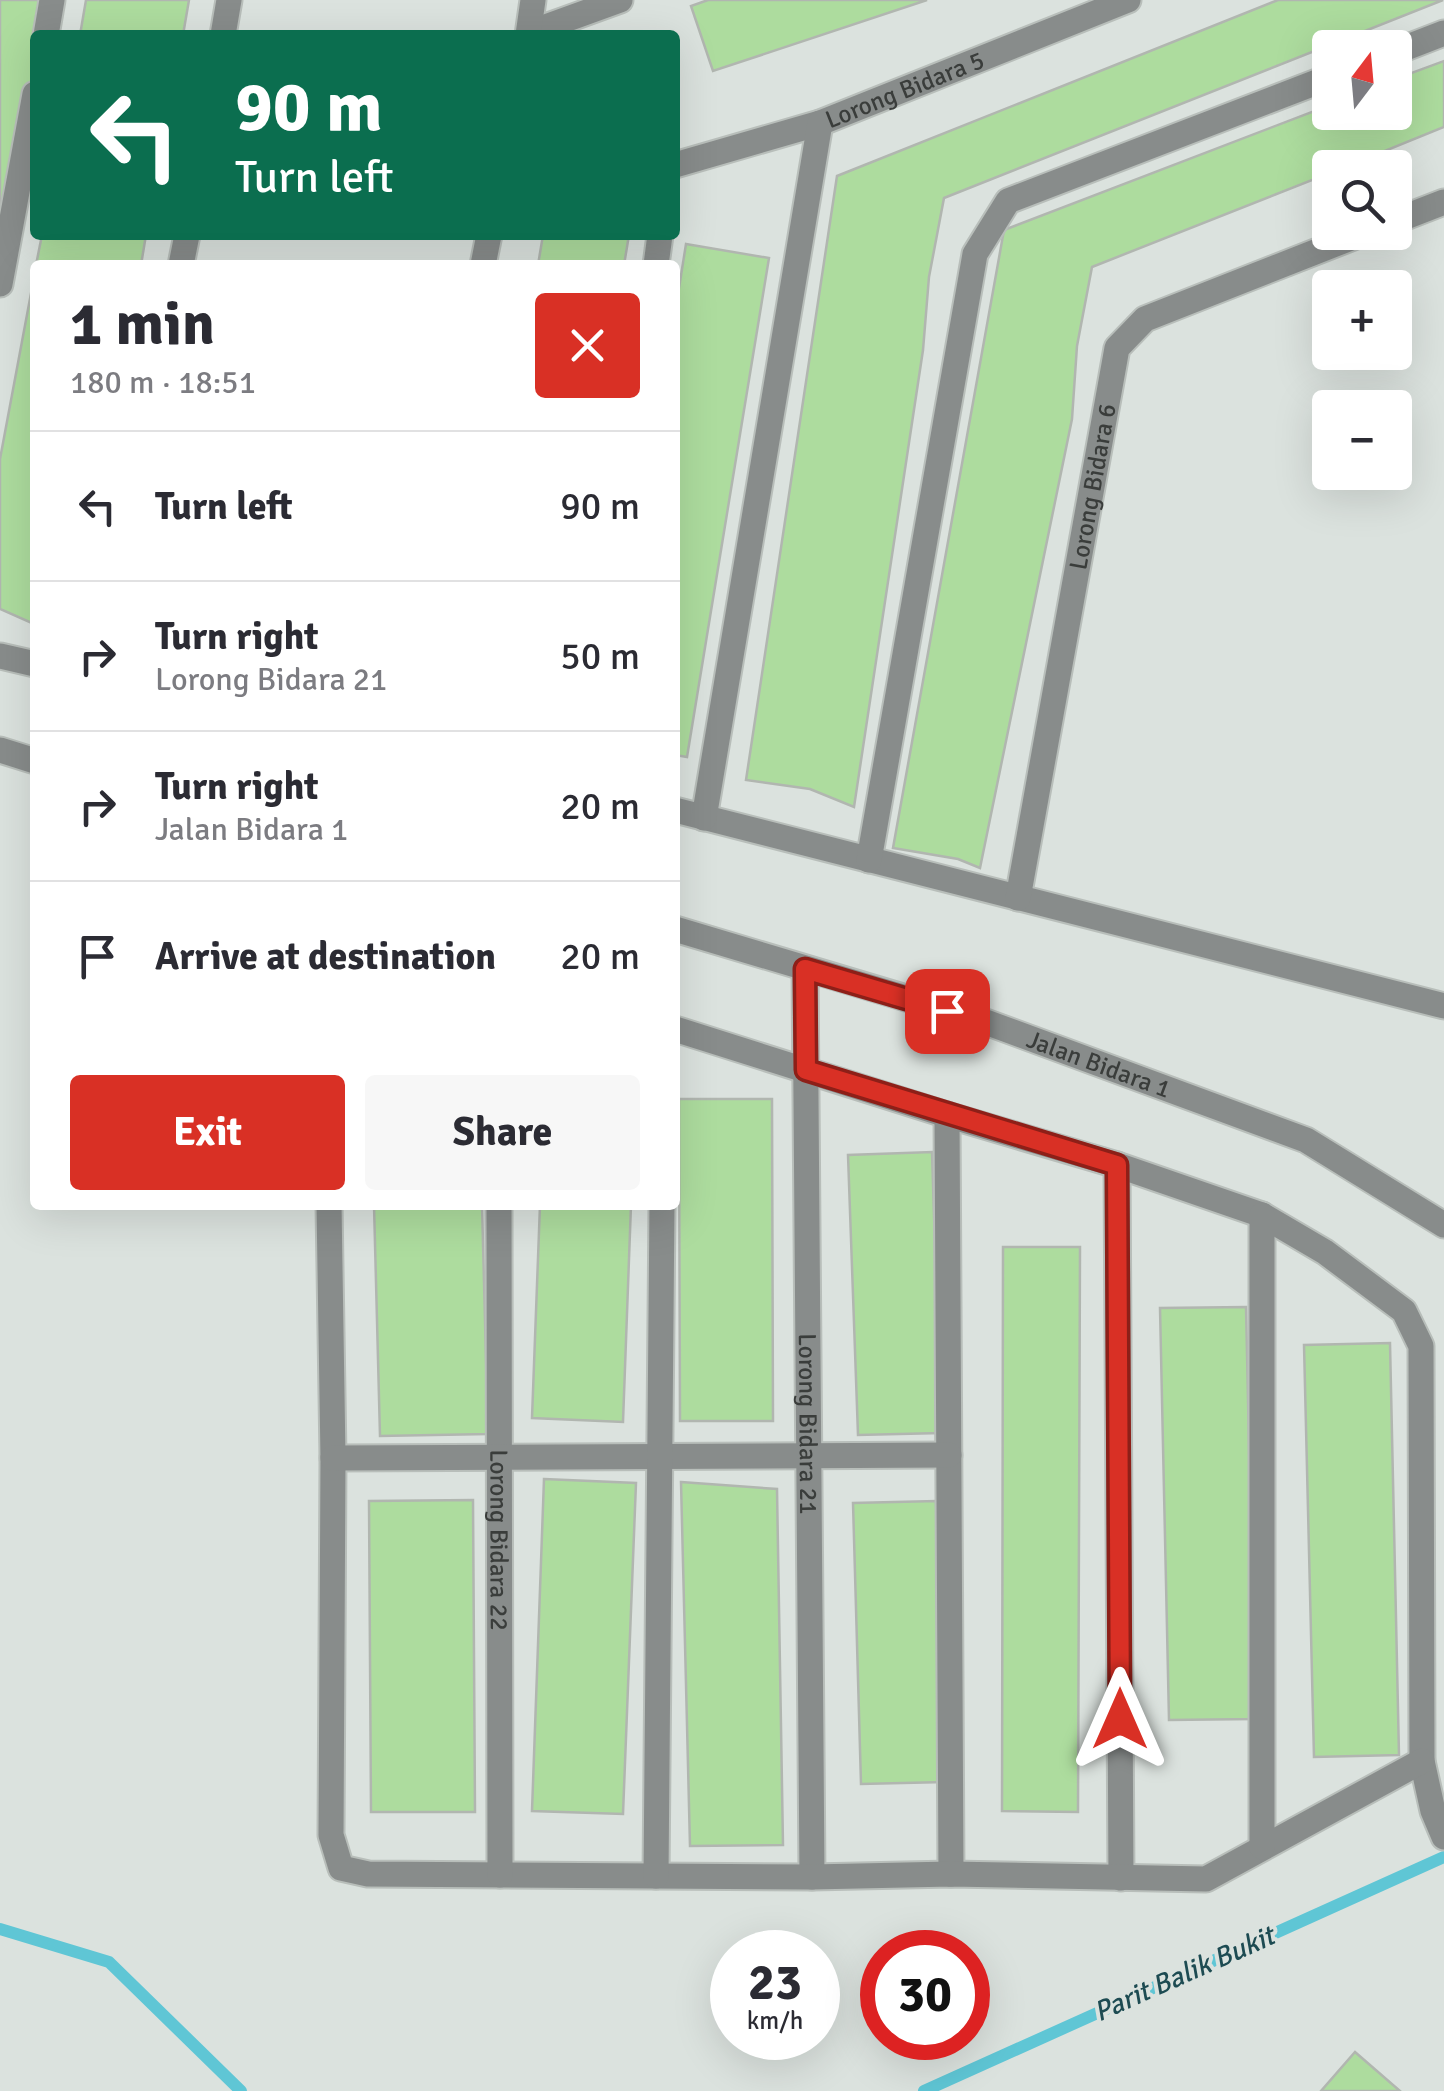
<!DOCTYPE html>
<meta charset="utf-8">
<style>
:root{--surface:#fff;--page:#f7f7f7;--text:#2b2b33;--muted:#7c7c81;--line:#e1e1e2;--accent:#d93025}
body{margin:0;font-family:Signika,sans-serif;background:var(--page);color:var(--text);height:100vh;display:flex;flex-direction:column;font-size:38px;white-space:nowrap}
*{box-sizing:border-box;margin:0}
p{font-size:32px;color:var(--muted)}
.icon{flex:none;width:55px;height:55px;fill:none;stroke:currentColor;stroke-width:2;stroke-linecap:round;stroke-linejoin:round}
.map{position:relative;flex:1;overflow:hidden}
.side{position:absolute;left:30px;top:260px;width:650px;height:950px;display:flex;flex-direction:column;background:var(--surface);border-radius:10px;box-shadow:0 10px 40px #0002}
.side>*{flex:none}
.guide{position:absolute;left:30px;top:30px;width:650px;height:210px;border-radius:10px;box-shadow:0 10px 40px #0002;background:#0b6e4f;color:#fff;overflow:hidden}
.needle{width:65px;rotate:16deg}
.fabs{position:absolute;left:1312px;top:30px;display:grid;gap:20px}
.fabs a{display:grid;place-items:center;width:100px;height:100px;border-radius:10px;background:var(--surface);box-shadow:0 10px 40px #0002;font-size:50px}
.speed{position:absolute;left:710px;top:1930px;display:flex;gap:20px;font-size:50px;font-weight:700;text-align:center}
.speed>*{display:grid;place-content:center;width:130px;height:130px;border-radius:50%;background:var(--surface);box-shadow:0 10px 40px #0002;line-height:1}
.speed small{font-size:25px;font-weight:400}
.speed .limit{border:15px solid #d22;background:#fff;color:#111}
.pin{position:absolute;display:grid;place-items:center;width:85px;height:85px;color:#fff;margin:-42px;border-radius:20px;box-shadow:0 5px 15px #0006}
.me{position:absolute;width:110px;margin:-55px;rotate:0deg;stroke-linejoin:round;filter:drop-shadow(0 0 8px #0008)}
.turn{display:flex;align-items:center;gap:35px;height:210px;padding:0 40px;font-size:45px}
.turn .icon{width:130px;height:130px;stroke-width:2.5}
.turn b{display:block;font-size:70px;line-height:85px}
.round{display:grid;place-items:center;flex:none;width:105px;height:105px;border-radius:10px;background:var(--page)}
.headline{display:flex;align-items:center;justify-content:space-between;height:170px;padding:0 40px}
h1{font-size:60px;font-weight:700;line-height:75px}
.primary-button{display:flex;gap:20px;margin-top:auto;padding:20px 40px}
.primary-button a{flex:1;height:115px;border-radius:10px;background:var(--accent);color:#fff;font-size:40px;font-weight:700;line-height:115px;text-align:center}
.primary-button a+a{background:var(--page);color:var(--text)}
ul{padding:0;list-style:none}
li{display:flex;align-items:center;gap:30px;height:150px;padding:0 40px;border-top:2px solid var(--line)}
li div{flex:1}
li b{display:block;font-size:38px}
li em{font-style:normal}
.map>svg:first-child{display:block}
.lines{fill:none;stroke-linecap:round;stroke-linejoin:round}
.stream{stroke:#5fc6d5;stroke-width:12}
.building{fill:#addc9e;stroke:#b1b6b0;stroke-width:2.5}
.minor-casing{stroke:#b8beba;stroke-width:29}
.minor{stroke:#888c8b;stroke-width:25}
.route-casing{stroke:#8d1f18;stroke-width:25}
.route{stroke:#d93025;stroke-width:18}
.labels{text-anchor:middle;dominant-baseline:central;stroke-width:8;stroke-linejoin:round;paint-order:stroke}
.street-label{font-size:25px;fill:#3a3d3b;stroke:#dbe2de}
.water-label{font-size:28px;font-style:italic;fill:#1d4b52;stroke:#dbe2de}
</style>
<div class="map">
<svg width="1444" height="2091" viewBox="0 0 1444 2091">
<rect width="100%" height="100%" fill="#dbe2de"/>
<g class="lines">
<!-- stream -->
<path class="stream" d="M0 1929 109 1962 241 2091
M924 2091 1444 1857"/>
</g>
<!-- building -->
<path class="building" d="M0 0H48L35 35V70L0 262Z
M86 0H189L183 35H80Z
M708 0H927L713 71 691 6Z
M1278 0H1443L944 198 929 277 923 350 854 807 810 789 746 780 837 176Z
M1444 61V127L1343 168H1330V173L1092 267 1077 346 1072 419 980 868 958 859 893 848 1004 230 1330 105V112H1395V79Z
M42 235H146L141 265H36Z
M543 235H629L624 265H538Z
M686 244 769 258 687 757 675 755V313Z
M35 272V623L34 624 0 609V459Z
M679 1099H772L773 1421H680Z
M932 1152 941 1433 858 1435 848 1155Z
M374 1205H482L488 1434 380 1436Z
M540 1205H631L623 1422 532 1418Z
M1003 1247H1080L1078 1812 1002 1811Z
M1246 1307 1255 1719 1169 1720 1160 1308Z
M1390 1343 1399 1755 1314 1757 1304 1345Z
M544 1479 636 1483 623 1814 532 1811Z
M681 1482 777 1489 783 1845 690 1846Z
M473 1500 475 1812H371L369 1501Z
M936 1501 945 1782 861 1784 853 1503Z
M1355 2052 1400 2091H1321Z"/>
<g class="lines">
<!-- minor casing -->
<g class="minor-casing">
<g id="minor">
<path d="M529 33 620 0"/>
<path d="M46 35 52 0"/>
<path d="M223 35 229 0"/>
<path d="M528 35 533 0"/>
<path d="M1395 52 1444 33"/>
<path id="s1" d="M675 165 820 123 1128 0"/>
<path d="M1395 221 1444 202"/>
<path d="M181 265 187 235"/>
<path d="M483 265 489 235"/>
<path d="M656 265 660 235"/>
<path d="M0 284 35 94"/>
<path d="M0 656 35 664"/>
<path d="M0 750 35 761"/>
<path d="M675 810 1444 1006"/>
<path d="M704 818 820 123"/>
<path d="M869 860 975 254 1008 201 1330 77"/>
<path id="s2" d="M1018 898 1117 348 1145 319 1366 232"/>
<path id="s3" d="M675 929 983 1021 1306 1140 1444 1225"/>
<path id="s4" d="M805 969 812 1877"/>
<path d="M675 1029 947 1115 1117 1165 1262 1215 1325 1252 1404 1311 1421 1346 1422 1761 1433 1811 1444 1837"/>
<path d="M947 1115 951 1874"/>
<path d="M1117 1165 1121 1878"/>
<path d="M329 1205 333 1458 331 1835 341 1868 368 1874 812 1877 951 1874 1206 1879 1422 1761"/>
<path id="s5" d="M499 1205 500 1875"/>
<path d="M333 1458 949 1455"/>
<path d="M1262 1847V1215"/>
<path d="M656 1876 662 1205"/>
</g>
</g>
<!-- minor -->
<use href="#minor" class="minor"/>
</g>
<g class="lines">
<!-- route casing -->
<g class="route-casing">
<path id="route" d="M947 1011 805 969 806 1070 1117 1165 1120 1719"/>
</g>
<!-- route -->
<use href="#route" class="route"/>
</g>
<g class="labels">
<!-- street labels -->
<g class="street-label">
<text stroke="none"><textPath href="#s1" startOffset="242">Lorong Bidara 5</textPath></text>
<text stroke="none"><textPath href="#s2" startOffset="418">Lorong Bidara 6</textPath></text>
<text stroke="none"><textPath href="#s3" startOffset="445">Jalan Bidara 1</textPath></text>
<text stroke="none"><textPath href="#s4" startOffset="455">Lorong Bidara 21</textPath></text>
<text stroke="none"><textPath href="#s5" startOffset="335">Lorong Bidara 22</textPath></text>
</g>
<!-- water labels -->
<g class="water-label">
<text transform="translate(1184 1974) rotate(-24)">Parit Balik Bukit</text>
</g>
</g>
</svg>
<div class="fabs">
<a><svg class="needle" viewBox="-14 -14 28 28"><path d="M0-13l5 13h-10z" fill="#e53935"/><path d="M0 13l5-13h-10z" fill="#7c7c81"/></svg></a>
<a><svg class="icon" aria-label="search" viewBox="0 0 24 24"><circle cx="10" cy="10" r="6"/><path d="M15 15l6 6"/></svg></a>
<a>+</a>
<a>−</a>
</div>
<div class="speed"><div>23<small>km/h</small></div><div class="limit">30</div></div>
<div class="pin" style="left:947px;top:1011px;background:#d93025"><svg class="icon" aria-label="arrive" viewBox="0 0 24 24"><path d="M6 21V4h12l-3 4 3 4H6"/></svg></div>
<svg class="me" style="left:1120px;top:1719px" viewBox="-20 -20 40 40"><path d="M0-17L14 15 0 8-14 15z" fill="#d93025" stroke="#fff" stroke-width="4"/></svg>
<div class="guide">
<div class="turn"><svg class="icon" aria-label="left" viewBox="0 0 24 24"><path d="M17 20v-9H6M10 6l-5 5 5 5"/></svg><div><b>90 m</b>Turn left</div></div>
</div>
<section class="side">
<div class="headline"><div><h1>1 min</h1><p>180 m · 18:51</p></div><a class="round" style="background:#d93025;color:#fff"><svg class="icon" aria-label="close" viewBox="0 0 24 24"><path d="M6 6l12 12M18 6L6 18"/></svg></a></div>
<ul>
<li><svg class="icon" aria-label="left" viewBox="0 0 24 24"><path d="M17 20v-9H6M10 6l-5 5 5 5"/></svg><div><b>Turn left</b></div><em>90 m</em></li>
<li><svg class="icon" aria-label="right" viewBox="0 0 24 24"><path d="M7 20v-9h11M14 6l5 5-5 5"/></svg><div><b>Turn right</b><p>Lorong Bidara 21</p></div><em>50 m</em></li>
<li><svg class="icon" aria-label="right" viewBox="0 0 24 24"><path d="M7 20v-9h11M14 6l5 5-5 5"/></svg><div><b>Turn right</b><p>Jalan Bidara 1</p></div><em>20 m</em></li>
<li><svg class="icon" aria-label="arrive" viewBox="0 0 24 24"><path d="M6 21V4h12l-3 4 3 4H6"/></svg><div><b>Arrive at destination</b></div><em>20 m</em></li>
</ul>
<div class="primary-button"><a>Exit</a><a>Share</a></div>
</section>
</div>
